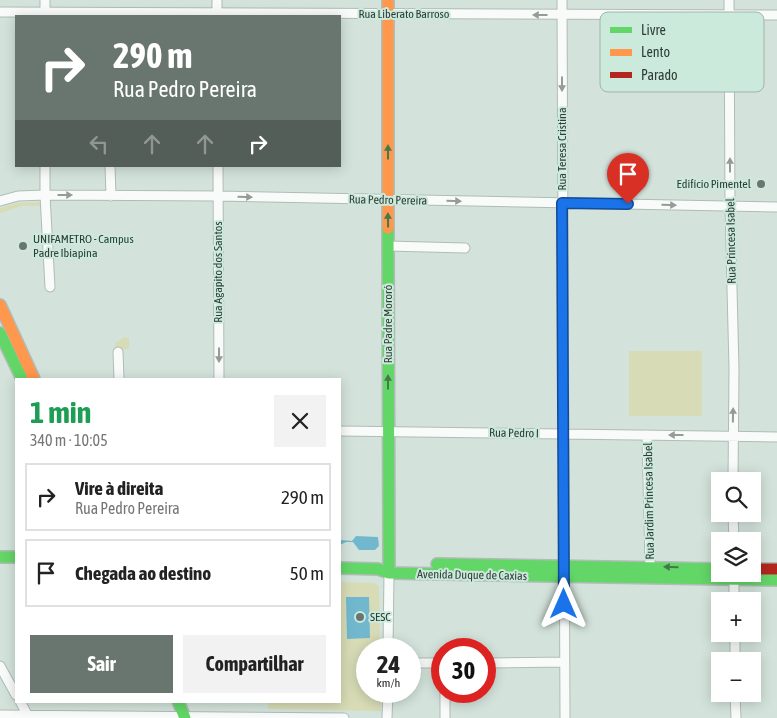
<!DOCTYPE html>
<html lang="pt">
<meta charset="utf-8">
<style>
:root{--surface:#fff;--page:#f2f2f2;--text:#222;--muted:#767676;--line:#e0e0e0;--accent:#697670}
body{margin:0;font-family:"Asap Condensed",sans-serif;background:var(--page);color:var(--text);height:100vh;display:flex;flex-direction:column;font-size:19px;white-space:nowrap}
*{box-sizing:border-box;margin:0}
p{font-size:16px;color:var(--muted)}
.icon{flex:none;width:28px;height:28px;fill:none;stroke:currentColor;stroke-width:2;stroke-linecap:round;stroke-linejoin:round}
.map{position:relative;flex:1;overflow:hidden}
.sheet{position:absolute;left:15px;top:378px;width:326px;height:325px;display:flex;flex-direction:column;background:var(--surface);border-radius:0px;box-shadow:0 2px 12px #0003}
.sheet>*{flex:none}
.top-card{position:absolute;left:15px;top:15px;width:326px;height:152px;border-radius:0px;box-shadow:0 2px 12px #0003;background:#697670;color:#fff;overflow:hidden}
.fabs{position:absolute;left:711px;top:472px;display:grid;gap:10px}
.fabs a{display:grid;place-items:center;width:50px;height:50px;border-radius:0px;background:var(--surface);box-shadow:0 2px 12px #0003;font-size:25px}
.speed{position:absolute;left:356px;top:638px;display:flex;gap:10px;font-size:25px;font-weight:700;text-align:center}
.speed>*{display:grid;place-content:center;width:65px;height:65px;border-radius:50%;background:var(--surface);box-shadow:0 2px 12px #0003;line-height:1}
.speed small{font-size:12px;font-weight:400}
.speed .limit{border:8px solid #d22;background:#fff;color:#111}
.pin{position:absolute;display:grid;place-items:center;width:42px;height:42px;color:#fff;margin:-51px -21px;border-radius:50% 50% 50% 0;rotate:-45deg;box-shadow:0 0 5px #0007}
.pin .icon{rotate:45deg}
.me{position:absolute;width:55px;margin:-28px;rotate:0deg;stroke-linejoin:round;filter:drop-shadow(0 0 4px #0008)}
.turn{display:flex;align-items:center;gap:18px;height:105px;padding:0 15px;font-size:22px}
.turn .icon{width:65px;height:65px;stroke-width:2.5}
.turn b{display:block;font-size:35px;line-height:42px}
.lanes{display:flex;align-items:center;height:48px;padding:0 15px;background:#0003;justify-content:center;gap:25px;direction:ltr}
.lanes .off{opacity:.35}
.round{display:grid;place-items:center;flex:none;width:52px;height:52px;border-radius:0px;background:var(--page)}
.headline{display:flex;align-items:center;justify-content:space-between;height:85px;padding:0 15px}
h1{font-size:30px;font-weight:700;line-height:38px;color:#1e9e55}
.action{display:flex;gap:10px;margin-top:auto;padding:10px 15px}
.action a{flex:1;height:58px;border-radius:0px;background:var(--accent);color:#fff;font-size:20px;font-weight:700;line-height:58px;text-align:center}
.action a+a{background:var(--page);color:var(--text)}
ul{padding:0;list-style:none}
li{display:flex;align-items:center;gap:15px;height:68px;margin:0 10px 8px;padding:0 5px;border:2px solid var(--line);border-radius:0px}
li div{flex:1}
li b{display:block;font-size:19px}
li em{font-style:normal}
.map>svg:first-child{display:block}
.green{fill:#d7dcb6}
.water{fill:#71b8cf}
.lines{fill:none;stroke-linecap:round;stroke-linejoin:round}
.street-casing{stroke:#b0bcb6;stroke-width:11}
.fast-casing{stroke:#b0bcb6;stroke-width:14}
.slow-casing{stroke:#b0bcb6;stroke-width:14}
.jam-casing{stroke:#b0bcb6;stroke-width:14}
.street{stroke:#f8fbfa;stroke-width:9}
.fast{stroke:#63d668;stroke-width:11}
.slow{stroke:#ff974d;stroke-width:11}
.jam{stroke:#b3261e;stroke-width:11}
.oneway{fill:#949c98}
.oneway2{fill:#447a4b}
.route-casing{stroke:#114b97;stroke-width:12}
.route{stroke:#1a73e8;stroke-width:9}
.poi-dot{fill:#697670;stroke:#cceadc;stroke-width:2}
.labels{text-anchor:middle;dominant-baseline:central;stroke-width:4;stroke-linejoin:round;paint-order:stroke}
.street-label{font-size:12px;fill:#303c37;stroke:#cceadc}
.poi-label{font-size:12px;fill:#303c37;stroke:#cceadc;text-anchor:start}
.key{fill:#cceadc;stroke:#9db6aa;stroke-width:1}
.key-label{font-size:14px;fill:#303c37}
</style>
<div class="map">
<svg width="777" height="718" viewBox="0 0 777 718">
<rect width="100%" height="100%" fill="#d3e3db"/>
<!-- green -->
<path class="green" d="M43 202V206H22L0 213V208L17 203Z
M125 337 129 339V349H116L115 343Z
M629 351H702V416H629Z
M340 582 374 583 379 586 380 649H368V691H381V711L268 709V701H340Z"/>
<!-- water -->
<path class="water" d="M356 536 378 537 379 546 375 550H359L353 542H346L340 545 341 540 352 541Z
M346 597H369L370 638 347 639Z"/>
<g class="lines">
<!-- street casing -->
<g class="street-casing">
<path id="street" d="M45 0V16
M217 0V16
M562 0 565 718
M729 0 730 207 734 369 733 481
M0 12 777 15
M45 166V195L50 287
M110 166 111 196
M218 166 219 379
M0 201 18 196 45 195 218 196 777 207
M388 246 465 248
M118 352 119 379
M340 431 777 437
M647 435 650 567
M733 514 734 541
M734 577V601
M735 634V661
M388 649 389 573
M410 663H442
M485 663 564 662
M0 666 16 695
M445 691V718
M735 694 736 718
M20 701 29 718
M0 715 344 718
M387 718 388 691"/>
</g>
<!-- fast casing -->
<g class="fast-casing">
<path id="fast" d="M388 228 389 573
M0 333 22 379
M0 557H16
M437 564 720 569
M340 568 378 569 389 573 777 580
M178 701 185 718"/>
</g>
<!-- slow casing -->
<g class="slow-casing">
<path id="slow" d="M388 0V228
M0 305 34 379"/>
</g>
<!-- jam casing -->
<g class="jam-casing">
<path id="jam" d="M752 569H777"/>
</g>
<!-- street -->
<use href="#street" class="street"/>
<!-- fast -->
<use href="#fast" class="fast"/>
<!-- slow -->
<use href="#slow" class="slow"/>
<!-- jam -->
<use href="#jam" class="jam"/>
</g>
<!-- one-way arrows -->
<defs><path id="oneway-solid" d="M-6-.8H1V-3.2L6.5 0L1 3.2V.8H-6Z" transform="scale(1.25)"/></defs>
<g class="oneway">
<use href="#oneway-solid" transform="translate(540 15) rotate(-180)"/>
<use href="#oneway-solid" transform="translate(562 84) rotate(90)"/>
<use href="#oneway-solid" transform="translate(730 165) rotate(-90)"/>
<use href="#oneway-solid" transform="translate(65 195)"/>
<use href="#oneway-solid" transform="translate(245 197) rotate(2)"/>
<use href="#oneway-solid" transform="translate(454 201) rotate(1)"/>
<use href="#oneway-solid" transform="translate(669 205) rotate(1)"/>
<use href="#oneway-solid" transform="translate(219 355) rotate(90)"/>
<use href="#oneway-solid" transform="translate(733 415) rotate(-89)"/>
<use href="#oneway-solid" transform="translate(676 435) rotate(-180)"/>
</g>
<g class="oneway2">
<use href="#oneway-solid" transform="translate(388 152) rotate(-90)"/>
<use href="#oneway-solid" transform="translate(388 220) rotate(-91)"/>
<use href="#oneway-solid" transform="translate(388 382) rotate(-90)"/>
<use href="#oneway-solid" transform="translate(671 567) rotate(-179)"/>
</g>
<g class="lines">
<!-- route casing -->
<g class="route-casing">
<path id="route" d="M564 604 562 203 628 204"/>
</g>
<!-- route -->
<use href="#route" class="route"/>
</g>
<!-- markers -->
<g class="poi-dot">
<circle cx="761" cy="184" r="5"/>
<circle cx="23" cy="246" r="5"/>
<circle cx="360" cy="617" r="5"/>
</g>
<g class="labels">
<!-- street labels -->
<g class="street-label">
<text x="404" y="14">Rua Liberato Barroso</text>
<text transform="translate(562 149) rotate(-90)">Rua Teresa Cristina</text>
<text transform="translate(388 200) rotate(1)">Rua Pedro Pereira</text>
<text transform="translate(731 241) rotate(-91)">Rua Princesa Isabel</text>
<text transform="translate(218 272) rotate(-90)">Rua Agapito dos Santos</text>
<text transform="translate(388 324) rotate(-90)">Rua Padre Mororó</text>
<text transform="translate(514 433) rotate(1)">Rua Pedro I</text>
<text transform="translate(649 501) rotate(-91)">Rua Jardim Princesa Isabel</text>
<text transform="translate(472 575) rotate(1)">Avenida Duque de Caxias</text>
</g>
<!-- poi labels -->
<g class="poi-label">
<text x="751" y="184" text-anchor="end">Edifício Pimentel</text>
<text x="33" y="239">UNIFAMETRO - Campus<tspan x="33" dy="14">Padre Ibiapina</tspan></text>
<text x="370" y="617">SESC</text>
</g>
</g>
<!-- legend -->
<rect x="600" y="12" width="164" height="80" rx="8" class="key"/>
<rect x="610" y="27" width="22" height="6" fill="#63d668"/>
<rect x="610" y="49" width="22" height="7" fill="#ff974d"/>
<rect x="610" y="72" width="22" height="6" fill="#b3261e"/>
<g class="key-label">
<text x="641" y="35">Livre</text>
<text x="641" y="57">Lento</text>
<text x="641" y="80">Parado</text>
</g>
</svg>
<div class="fabs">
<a><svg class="icon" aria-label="search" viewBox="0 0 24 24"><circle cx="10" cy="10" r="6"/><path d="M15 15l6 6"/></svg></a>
<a><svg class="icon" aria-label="layers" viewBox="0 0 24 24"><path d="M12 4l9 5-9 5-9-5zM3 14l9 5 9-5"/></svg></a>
<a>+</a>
<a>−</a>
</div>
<div class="speed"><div>24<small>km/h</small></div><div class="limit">30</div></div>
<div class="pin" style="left:628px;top:204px;background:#d93025"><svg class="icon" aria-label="arrive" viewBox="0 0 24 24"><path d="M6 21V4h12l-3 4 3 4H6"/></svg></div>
<svg class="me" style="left:564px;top:604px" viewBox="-20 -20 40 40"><path d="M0-17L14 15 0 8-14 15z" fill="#1a73e8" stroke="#fff" stroke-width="4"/></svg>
<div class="top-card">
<div class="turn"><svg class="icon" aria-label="right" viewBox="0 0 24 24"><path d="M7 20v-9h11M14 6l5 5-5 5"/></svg><div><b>290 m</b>Rua Pedro Pereira</div></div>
<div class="lanes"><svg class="icon off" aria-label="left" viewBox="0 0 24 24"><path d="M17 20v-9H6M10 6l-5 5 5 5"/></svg><svg class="icon off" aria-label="ahead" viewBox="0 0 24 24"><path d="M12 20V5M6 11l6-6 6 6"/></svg><svg class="icon off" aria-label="ahead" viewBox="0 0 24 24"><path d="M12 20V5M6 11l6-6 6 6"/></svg><svg class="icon" aria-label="right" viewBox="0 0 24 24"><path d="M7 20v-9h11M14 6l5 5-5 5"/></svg></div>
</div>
<section class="sheet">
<div class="headline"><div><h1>1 min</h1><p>340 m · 10:05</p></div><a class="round"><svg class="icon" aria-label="close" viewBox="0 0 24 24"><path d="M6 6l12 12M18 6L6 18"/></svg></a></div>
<ul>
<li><svg class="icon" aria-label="right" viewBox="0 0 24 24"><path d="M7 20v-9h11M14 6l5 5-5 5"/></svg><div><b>Vire à direita</b><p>Rua Pedro Pereira</p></div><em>290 m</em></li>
<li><svg class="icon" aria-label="arrive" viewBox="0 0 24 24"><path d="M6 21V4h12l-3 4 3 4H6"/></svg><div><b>Chegada ao destino</b></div><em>50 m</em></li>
</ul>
<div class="action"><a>Sair</a><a>Compartilhar</a></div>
</section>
</div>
